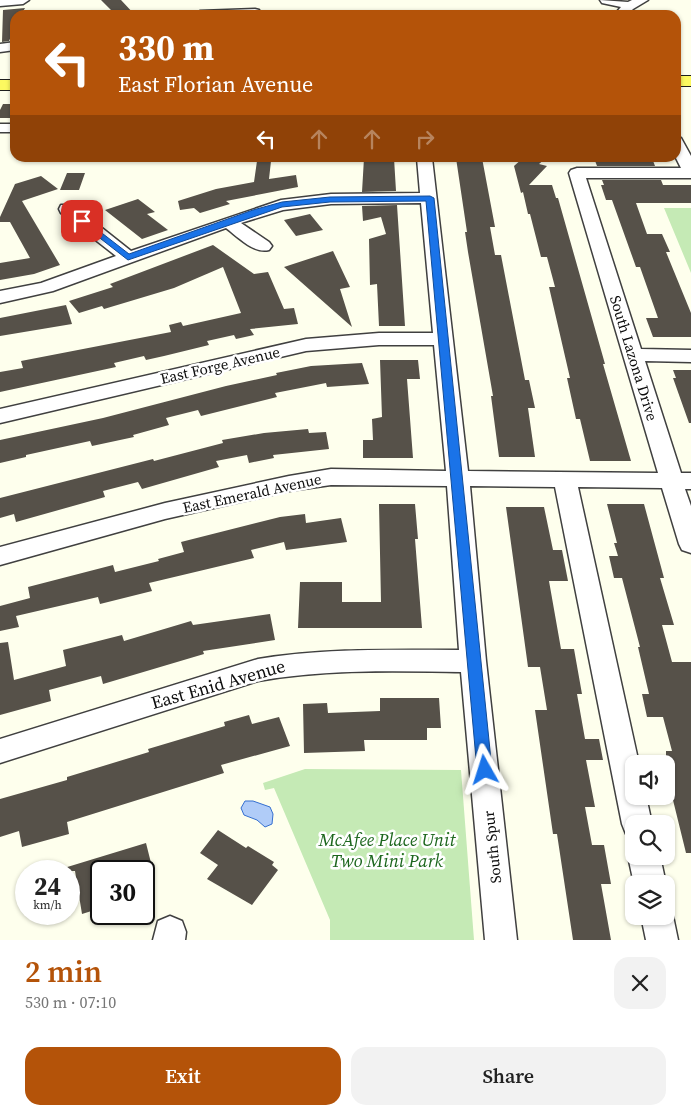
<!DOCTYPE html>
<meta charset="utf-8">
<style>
:root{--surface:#fff;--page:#f2f2f2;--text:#222;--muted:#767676;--accent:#b45309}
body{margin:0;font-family:"Source Serif 4",serif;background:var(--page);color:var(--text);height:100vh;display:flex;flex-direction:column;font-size:19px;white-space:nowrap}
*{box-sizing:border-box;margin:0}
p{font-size:16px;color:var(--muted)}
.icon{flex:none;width:28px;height:28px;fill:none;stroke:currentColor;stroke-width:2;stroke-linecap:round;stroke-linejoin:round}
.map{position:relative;height:940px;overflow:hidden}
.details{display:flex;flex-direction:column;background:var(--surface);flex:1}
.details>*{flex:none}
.hud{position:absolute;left:10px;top:10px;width:671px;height:152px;border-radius:15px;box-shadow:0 1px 4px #0004;background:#b45309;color:#fff;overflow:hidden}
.fabs{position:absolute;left:625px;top:755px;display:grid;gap:10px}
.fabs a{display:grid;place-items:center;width:50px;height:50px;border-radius:10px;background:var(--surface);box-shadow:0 1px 4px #0004;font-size:25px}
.speed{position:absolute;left:15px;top:860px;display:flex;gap:10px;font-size:25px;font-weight:700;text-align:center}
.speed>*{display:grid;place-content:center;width:65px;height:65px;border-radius:50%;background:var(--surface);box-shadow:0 1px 4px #0004;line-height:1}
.speed small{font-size:12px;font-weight:400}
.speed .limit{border:2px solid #111;border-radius:8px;background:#fff;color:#111}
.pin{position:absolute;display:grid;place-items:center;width:42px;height:42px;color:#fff;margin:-21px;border-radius:10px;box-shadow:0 2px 8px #0006}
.me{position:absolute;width:55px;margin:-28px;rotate:354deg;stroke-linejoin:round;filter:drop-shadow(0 0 4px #0008)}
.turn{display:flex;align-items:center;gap:18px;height:105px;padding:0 25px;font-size:22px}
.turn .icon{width:65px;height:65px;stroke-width:2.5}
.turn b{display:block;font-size:35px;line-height:42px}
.lanes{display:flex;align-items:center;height:48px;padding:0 25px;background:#0003;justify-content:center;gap:25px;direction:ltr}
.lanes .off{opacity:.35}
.round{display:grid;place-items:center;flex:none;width:52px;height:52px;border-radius:15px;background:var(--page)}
.overview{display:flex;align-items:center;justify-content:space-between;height:85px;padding:0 25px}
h1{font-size:30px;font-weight:600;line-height:38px;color:var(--accent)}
.button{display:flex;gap:10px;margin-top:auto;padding:10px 25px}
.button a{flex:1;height:58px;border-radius:15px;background:var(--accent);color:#fff;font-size:20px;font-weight:600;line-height:58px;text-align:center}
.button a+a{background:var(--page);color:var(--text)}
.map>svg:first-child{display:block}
.green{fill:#c5eab5}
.water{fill:#b0ccf8;stroke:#356fd0}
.building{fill:#565149}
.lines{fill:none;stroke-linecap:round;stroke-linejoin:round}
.minor-casing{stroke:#404040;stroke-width:3}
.major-casing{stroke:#1e1e1e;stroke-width:2}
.minor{fill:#fff;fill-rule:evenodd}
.major{fill:#fcf960;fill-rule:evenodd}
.route{fill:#1a73e8;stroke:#114b97}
.labels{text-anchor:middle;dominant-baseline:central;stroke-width:5;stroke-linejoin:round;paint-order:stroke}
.street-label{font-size:15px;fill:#0d0d0d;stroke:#fff}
.near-street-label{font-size:18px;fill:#0d0d0d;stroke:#fff}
.near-park-label{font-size:18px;font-style:italic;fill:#1c661d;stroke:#fff}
</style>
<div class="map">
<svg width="691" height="940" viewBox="0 0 691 940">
<rect width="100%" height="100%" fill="#feffed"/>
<!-- green -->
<path class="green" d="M664 208H691V273Z
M305 769 461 770 474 940H330V920L274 788 265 790 263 783Z"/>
<!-- water -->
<path class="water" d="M245 801H253L270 807 273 814 272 824 265 827 257 820 244 815 241 808Z"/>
<!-- building -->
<path class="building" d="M101 0H121L135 15H116Z
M25 8 21 15H15V28L9 41 2 42 3 10Z
M3 104H15V118H0V110Z
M364 158H394L396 191 362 192Z
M456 158H482L495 227H490L495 255H501L525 380H529L535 408H528L535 457H499L491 396H493L468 252 465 232H467Z
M523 158H546L539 164 547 166 529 185H552L556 198H558L605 364H603L631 461H590L580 419H576L567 378H570L549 287H555L547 257H541L530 214H528L523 192 521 193 514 166Z
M594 158H652L655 166H597Z
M257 161H271L269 179 296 175 298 187 226 201 230 204 200 213 194 208 180 210 178 201 216 189 254 182Z
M67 173H85L79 190H60Z
M41 176 58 189 22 201 60 265 34 274 0 280V263L30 258 10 222H0V217L15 184Z
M602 180H661L663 185H691V203H636L647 234H662L670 252H666L691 313V337H653L646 318H658L640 267H636L612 200H606L601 185H604Z
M138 199 155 212 147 214 168 230 142 239 105 210Z
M397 205 405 326H379L377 284 370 285 369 239 386 234 381 217 363 221 362 206Z
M310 214 323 230 296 236 284 220Z
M213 245 254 274 268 272 284 309 294 308 298 324 250 329 254 335 236 339 234 335 207 341 209 345 164 356 146 360 144 356 114 363 116 367 0 392V372L23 368 21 361 171 332 169 325 181 322 183 326 241 313 223 267 174 288 104 309 102 306 79 313 69 301 113 287 110 284Z
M333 251 350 287 340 289 352 327 284 267Z
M66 305 72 324 0 336V318Z
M380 360H418L420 379H407L413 458H363V440H373L372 419 382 417Z
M362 363 369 384 327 387 326 383 275 393 277 397 201 416 198 410 166 418 169 425 133 435 134 437 92 446 90 441 26 455V457L0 463V440L103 418 226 386 277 375 276 373 311 366Z
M673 370H691V423H689L673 378H676Z
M308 429 309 433 326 432 329 449 273 455 274 458 249 463 247 455 216 461 219 467 142 489 138 482 103 491 105 497 16 522 14 514 0 518V498L153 459 154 461 223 443 222 440 264 433Z
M379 504H415L418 539H415L422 628H298L300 582H342V602H381Z
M607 504H644L664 578H660L674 625H662L672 662H691V853H686L672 796H666V751H672L663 717H647L642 694H649L638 647H640L622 578H614L609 556H618L614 543H617Z
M506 507H544L553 550H562L568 581H549L561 649H574L582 694H577L585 739H599L603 760H586L595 807H585L592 845H604L611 884H601L611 940H573L557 834H553L535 710H547L540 667H528Z
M305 514 306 523 341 518 347 542 286 550 284 542 251 550 254 558 149 583 152 591 100 604 98 597 16 616 19 627 0 631V606L30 598 28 587 113 565 115 572 159 561 158 559 184 552 181 542 280 517Z
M270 614 275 640 203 651 204 654 103 684 101 676 49 690 51 701 0 715V643L8 642 14 680 66 666 63 650 122 635 124 641 191 621 193 625Z
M380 698H439L441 728H427V740H364L365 751 304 753 303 704 327 703 328 713 380 711Z
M249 715 252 724 279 717 290 746 221 765 224 773 67 822 69 834 22 847 19 831 0 837V799L67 780V777L149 752 148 749 225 726 224 722Z
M218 830 246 848 248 846 274 862 272 865 278 870 252 905 207 879 218 865 200 853Z
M146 843 153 871H101V908L82 914 75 871H65L64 868Z"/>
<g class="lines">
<!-- minor casing -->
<g class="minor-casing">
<path id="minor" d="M0 0H29L23 4 0 6Z
M600 0 628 2 632 0H648L633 9 627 15H614L621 7 602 3Z
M255 9 259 10 261 13 260 15H194L200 11Z
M15 42V50L0 52V44Z
M0 124H15V132H0Z
M676 137 681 138 691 156V178H586L641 349 691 350V362L645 361 681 473H691V489H685L691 506V553L682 550 679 544 662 488 578 487 639 764H634V796H646L652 824H634V836L626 834 622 824 555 487 470 486 486 661 517 940H485L461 672C392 671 325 669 258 681L0 763V739L258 659C325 648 391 650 459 650L447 486 331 485 289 491 165 519 0 565V547L165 503 289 476 331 469 446 471 434 345H379L306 351 0 423V409L306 339 379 333H433L421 203 331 204 283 210 241 223 269 242 272 246 269 250C254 254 238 237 226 228L53 291 0 303V291L41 283 116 256 61 213 59 209 61 205H73L131 251 281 200 331 194 420 193 417 158H432L468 471 658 473 569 173 571 170 577 168H681L676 158Z
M633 846 634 856H660L666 884H634L628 856Z
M666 904 673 916 678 940H646L641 916H666Z
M170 916 182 921 186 932 185 940H153L158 921Z"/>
</g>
<!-- major casing -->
<g class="major-casing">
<path id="major" d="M676 76H691V86H676Z
M0 80H15V90H0Z"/>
</g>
<!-- minor -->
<use href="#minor" class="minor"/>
<!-- major -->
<use href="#major" class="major"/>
</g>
<!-- route -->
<path class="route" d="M430 196 434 198 492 770 490 774 485 776 479 774 477 770 426 201 330 202 282 207 128 260 78 221 85 220 129 254 253 210 282 202 330 197Z"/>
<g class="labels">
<!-- street labels -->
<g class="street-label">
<text transform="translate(634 358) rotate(73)">South Lazona Drive</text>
<text transform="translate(220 365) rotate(-13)">East Forge Avenue</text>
<text transform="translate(252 493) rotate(-12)">East Emerald Avenue</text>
<text transform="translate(492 847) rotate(-96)">South Spur</text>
</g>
<!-- near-street labels -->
<g class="near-street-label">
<text transform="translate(218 684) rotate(-16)">East Enid Avenue</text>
</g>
<!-- near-park labels -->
<g class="near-park-label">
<text x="387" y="839">McAfee Place Unit<tspan x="387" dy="21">Two Mini Park</tspan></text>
</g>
</g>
</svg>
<div class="fabs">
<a><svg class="icon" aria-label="sound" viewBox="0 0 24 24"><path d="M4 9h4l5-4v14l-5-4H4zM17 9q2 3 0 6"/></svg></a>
<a><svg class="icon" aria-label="search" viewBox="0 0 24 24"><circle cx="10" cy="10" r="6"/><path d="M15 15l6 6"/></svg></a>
<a><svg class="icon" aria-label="layers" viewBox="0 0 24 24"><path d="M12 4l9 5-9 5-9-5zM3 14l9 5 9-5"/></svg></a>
</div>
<div class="speed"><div>24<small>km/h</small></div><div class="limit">30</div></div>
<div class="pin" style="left:82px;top:221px;background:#d93025"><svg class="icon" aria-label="arrive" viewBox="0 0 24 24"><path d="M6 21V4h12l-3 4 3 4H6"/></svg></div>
<svg class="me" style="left:485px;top:770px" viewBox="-20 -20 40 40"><path d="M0-17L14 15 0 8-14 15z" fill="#1a73e8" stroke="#fff" stroke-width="4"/></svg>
<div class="hud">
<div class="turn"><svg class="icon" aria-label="left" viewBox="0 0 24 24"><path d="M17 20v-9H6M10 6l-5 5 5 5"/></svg><div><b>330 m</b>East Florian Avenue</div></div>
<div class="lanes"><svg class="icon" aria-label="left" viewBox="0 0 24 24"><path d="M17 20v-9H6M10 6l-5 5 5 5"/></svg><svg class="icon off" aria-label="ahead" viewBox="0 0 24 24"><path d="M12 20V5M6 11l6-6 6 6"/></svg><svg class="icon off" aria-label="ahead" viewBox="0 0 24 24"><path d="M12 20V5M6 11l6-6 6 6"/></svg><svg class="icon off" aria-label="right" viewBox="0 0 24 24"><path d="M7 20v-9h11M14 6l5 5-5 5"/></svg></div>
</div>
</div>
<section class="details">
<div class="overview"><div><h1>2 min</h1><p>530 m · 07:10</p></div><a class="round"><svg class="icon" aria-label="close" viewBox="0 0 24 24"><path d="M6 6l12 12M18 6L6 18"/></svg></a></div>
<div class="button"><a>Exit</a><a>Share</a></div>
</section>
